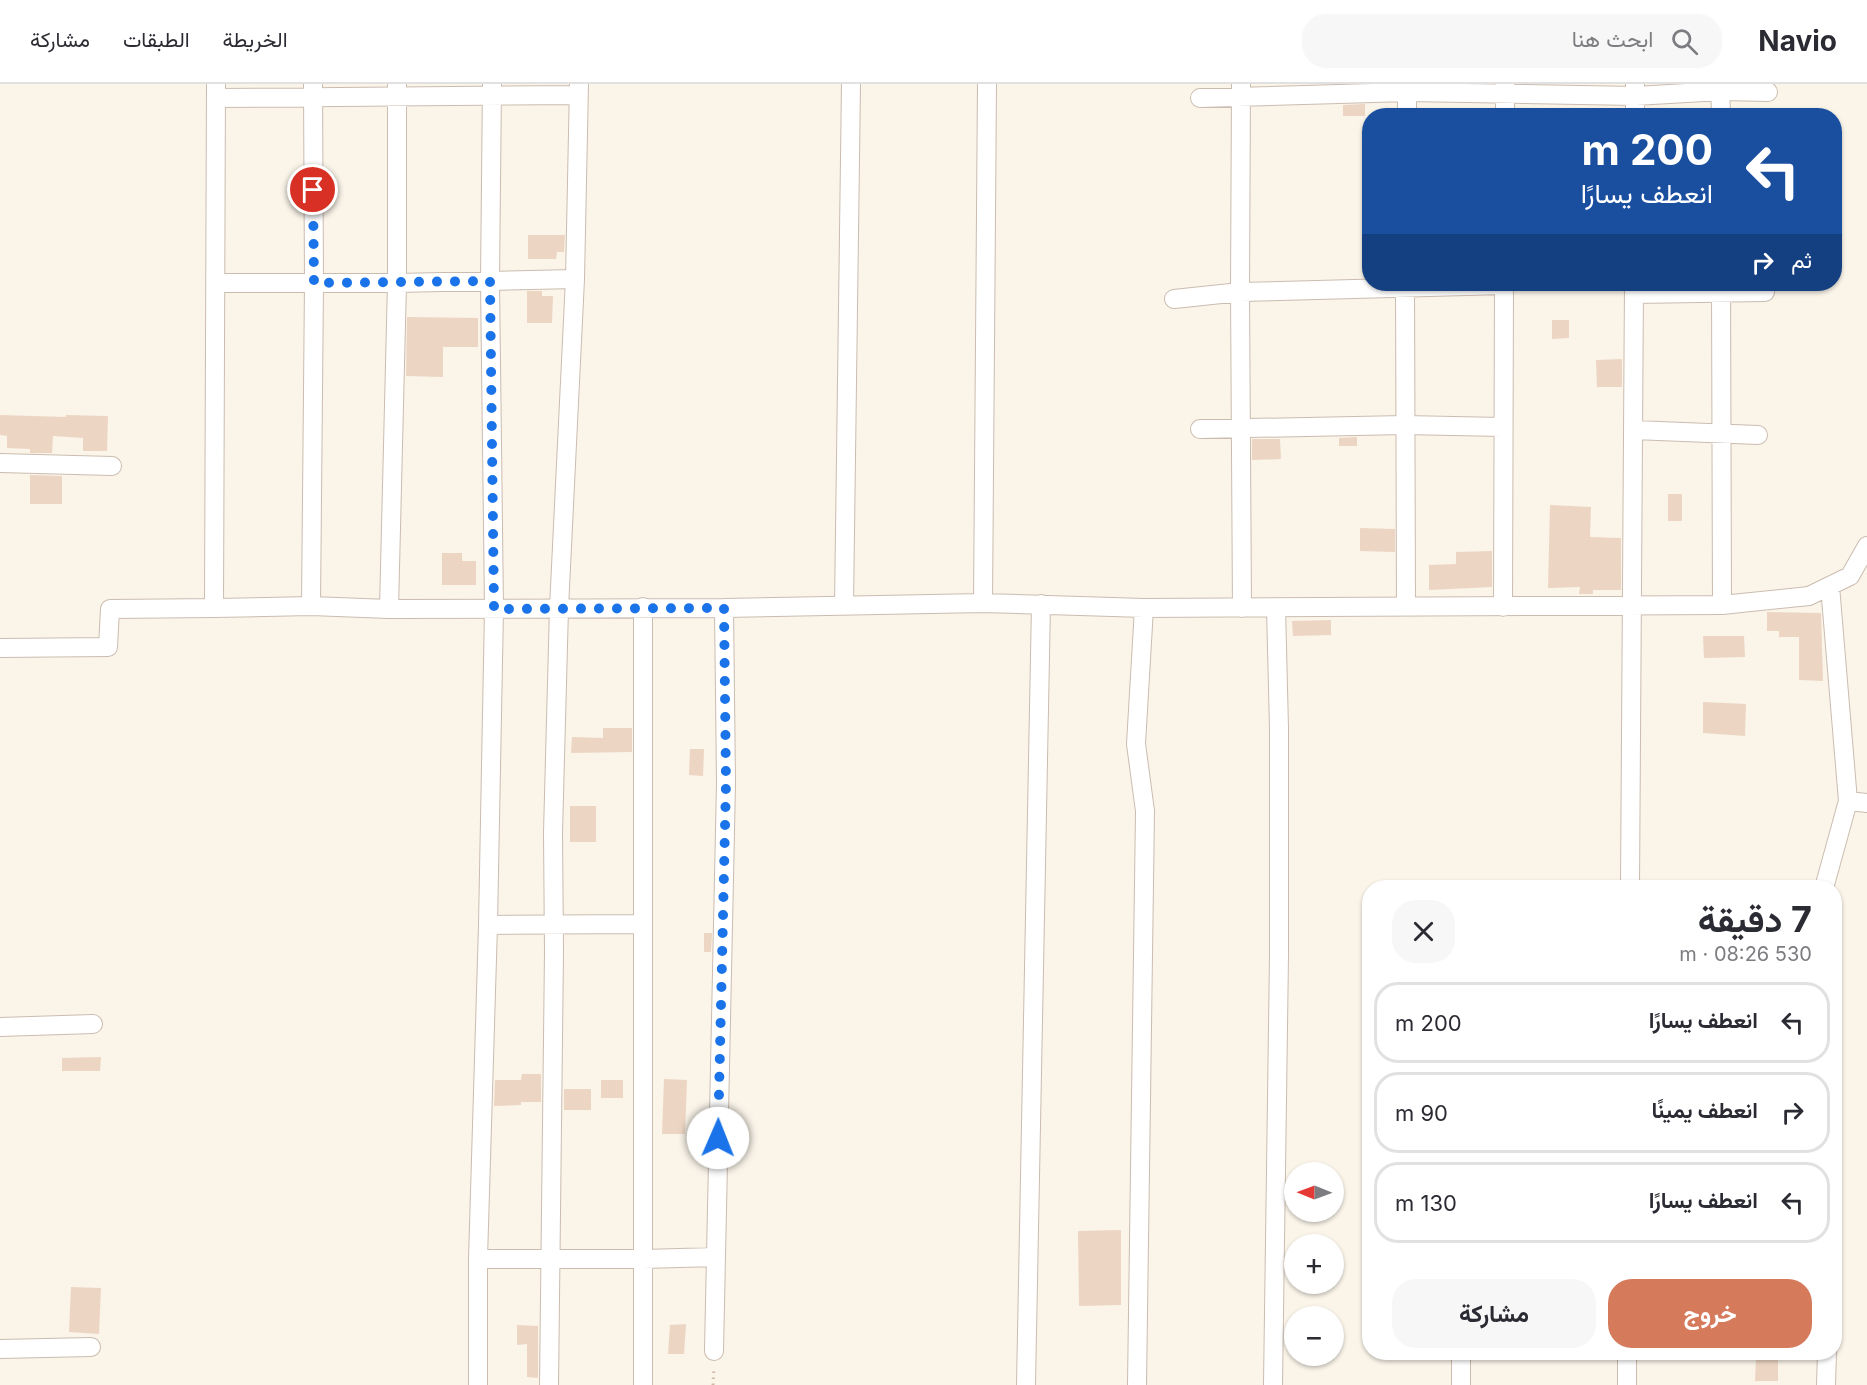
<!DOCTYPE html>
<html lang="ar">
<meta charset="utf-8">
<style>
:root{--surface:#fff;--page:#f7f7f7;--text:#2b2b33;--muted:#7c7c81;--line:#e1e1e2;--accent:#d67a5c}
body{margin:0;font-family:Inter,Vazirmatn,sans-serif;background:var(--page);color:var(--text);direction:rtl;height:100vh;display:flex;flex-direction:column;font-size:22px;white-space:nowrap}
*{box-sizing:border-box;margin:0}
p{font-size:20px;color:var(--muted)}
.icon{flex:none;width:33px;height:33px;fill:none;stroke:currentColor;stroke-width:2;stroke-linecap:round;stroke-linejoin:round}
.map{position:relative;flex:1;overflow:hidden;direction:ltr}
.sheet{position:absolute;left:1362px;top:796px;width:480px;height:480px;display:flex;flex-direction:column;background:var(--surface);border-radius:24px;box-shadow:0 2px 4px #0004;direction:rtl}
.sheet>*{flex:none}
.banner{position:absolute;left:1362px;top:24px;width:480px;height:183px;border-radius:24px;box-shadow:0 2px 4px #0004;direction:rtl;background:#1a4fa0;color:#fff;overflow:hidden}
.needle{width:39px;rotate:271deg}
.controls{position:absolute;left:1284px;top:1078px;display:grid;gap:12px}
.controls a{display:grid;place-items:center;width:60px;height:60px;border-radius:50%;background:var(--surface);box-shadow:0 2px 4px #0004;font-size:30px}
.pin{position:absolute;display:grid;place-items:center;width:51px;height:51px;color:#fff;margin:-26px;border:3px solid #fff;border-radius:50%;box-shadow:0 2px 6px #0007}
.me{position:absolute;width:66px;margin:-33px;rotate:1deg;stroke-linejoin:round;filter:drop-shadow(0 0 4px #0008)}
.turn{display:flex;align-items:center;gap:21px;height:126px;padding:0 30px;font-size:27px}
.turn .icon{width:78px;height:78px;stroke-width:2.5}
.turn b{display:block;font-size:42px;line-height:51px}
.then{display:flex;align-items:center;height:57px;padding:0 30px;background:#0003;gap:12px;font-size:22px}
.round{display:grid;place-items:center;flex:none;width:63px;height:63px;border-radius:24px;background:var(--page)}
.summary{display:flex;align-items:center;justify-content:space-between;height:102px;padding:0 30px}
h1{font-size:36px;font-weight:700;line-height:45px}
.button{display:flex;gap:12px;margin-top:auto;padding:12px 30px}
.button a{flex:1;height:69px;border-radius:24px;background:var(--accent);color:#fff;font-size:24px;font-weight:700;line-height:69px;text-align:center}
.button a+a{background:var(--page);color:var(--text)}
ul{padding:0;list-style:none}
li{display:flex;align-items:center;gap:18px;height:81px;margin:0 12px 9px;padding:0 18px;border:3px solid var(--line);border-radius:24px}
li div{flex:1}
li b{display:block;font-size:22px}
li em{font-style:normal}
header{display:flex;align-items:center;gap:36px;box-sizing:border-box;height:84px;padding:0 30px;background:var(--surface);border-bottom:2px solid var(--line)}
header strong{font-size:28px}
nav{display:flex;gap:33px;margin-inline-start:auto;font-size:21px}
.search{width:420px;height:54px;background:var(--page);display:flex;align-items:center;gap:15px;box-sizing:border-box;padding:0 21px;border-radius:24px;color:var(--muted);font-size:22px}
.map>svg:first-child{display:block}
.building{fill:#edd5c3}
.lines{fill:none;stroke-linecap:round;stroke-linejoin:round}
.minor-casing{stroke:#cbbcb0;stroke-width:20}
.path{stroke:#d1b8a6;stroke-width:3;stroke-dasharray:1.5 4.5;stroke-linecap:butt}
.minor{stroke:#fff;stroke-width:18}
.route{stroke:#1a73e8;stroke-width:10;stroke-dasharray:0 18}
</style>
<header>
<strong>Navio</strong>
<div class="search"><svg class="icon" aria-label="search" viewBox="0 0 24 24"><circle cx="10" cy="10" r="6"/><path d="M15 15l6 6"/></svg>ابحث هنا</div>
<nav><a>الخريطة</a><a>الطبقات</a><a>مشاركة</a></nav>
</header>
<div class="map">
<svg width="1867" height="1301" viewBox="0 0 1867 1301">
<rect width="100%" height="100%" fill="#faf4e9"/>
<!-- building -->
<path class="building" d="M1365 20V32H1343V21Z
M528 151H565L564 168H557L556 175H528Z
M527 207H542V212H553L552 239H527Z
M407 233 478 234V263H443V293L406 292Z
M1552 236H1569V254L1552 255Z
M1622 275V303H1597L1596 276Z
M0 331 66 333V331L108 332 107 367H83V354L53 352 52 369H30V365L7 364V352L0 351Z
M1357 353V362H1339V354Z
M1252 355H1280L1281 375 1252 376Z
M30 391 62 392V420H30Z
M1668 410H1682V437H1668Z
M1550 421 1591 423 1590 453 1621 454V506H1593V510H1579L1580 503 1548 504Z
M1360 444 1395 445V468L1360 467Z
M1492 467V503L1429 506V481L1456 480V468Z
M442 469H462V477H476V501H442Z
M1767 528 1821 529 1823 597 1799 596V553H1779V547H1767Z
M1331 536V551L1293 552 1292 537Z
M1703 552H1744L1745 573 1704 574Z
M1703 618 1746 620 1745 652 1703 649Z
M603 644H632V668L571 669 572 653 603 654Z
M690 665H704L703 692 689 691Z
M570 722H596V758H570Z
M704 849H712L711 868H704Z
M101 973 100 987H62V974Z
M522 990H541V1018H521V1021L494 1022 495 996H521Z
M664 995 687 996 685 1050H662Z
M601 996H623V1014H601Z
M564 1005H591V1026H564Z
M1121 1146V1221L1079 1222 1078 1147Z
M71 1203 101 1204 99 1250 69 1248Z
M686 1240 684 1270H668L670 1241Z
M517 1241 538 1242V1294L527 1293V1260L517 1261Z
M1756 1275H1778V1297H1755Z"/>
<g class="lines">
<!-- minor casing -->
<g class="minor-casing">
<path id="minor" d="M216 0 214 524 311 522 389 525 724 524 983 519 1144 524 1722 521 1809 512 1850 492 1867 462
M1241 0 1240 208 1242 524
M1720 0 1721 32
M216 14 578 11
M1200 14 1407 8 1635 12 1721 7 1768 8
M1407 32V0
M1505 32V0
M1635 32V0
M216 199H397L575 195
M1405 200 1406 523
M1721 200 1722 521
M1634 210 1765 208
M1174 215 1240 208 1504 201
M1200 345 1404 341 1503 343
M1634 346 1758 351
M0 379 112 382
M983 519 987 0
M311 522 314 199 313 0
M844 522 851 0
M1503 523 1504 200
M389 525 397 199V0
M0 564 108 563 110 525 214 524
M1848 717 1867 719
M1630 804 1634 200
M1824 804 1848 717 1830 502
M488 841 643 840
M0 943 93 940
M478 1175H643L716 1173
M0 1265 91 1263
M714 1267 726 699 724 524
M1461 1269V1301
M1627 1269V1301
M478 1301V1175L488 841 494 525 490 197 492 0
M549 1301 554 868 553 749 559 524 575 195 579 0
M643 1301V523
M1026 1301 1041 520
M1137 1301 1145 727 1136 660 1144 524
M1273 1301 1279 871V644L1276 524
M1826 1301 1827 1269"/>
</g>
<!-- path -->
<path class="path" d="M713 1301 714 1284"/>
<!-- minor -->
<use href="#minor" class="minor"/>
</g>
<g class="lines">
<!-- route -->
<path class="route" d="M313 106 314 199 490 197 494 525 724 524 726 699 718 1054"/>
</g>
</svg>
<div class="controls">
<a><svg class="needle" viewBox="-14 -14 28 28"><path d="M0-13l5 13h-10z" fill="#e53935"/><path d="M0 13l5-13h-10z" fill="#7c7c81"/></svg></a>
<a>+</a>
<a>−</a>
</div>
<div class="pin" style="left:313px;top:106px;background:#d93025"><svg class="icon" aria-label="arrive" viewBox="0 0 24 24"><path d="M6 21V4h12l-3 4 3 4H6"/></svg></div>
<svg class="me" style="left:718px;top:1054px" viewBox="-20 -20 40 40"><circle r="19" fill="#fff"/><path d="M0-13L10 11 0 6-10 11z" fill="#1a73e8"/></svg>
<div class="banner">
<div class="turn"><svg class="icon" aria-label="left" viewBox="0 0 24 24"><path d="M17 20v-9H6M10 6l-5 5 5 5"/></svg><div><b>200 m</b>انعطف يسارًا</div></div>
<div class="then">ثم<svg class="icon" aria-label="right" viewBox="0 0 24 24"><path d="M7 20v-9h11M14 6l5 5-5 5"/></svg></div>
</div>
<section class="sheet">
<div class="summary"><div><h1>7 دقيقة</h1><p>530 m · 08:26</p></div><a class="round"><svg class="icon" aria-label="close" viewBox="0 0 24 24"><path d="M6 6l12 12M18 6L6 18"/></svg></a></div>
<ul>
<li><svg class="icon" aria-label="left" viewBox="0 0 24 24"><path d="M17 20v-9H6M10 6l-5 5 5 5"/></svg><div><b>انعطف يسارًا</b></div><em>200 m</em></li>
<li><svg class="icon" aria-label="right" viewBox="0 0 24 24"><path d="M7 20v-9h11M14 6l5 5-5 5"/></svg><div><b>انعطف يمينًا</b></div><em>90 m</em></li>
<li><svg class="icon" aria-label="left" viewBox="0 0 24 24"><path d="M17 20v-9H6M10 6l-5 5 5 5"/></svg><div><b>انعطف يسارًا</b></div><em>130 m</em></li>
</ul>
<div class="button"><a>خروج</a><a>مشاركة</a></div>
</section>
</div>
